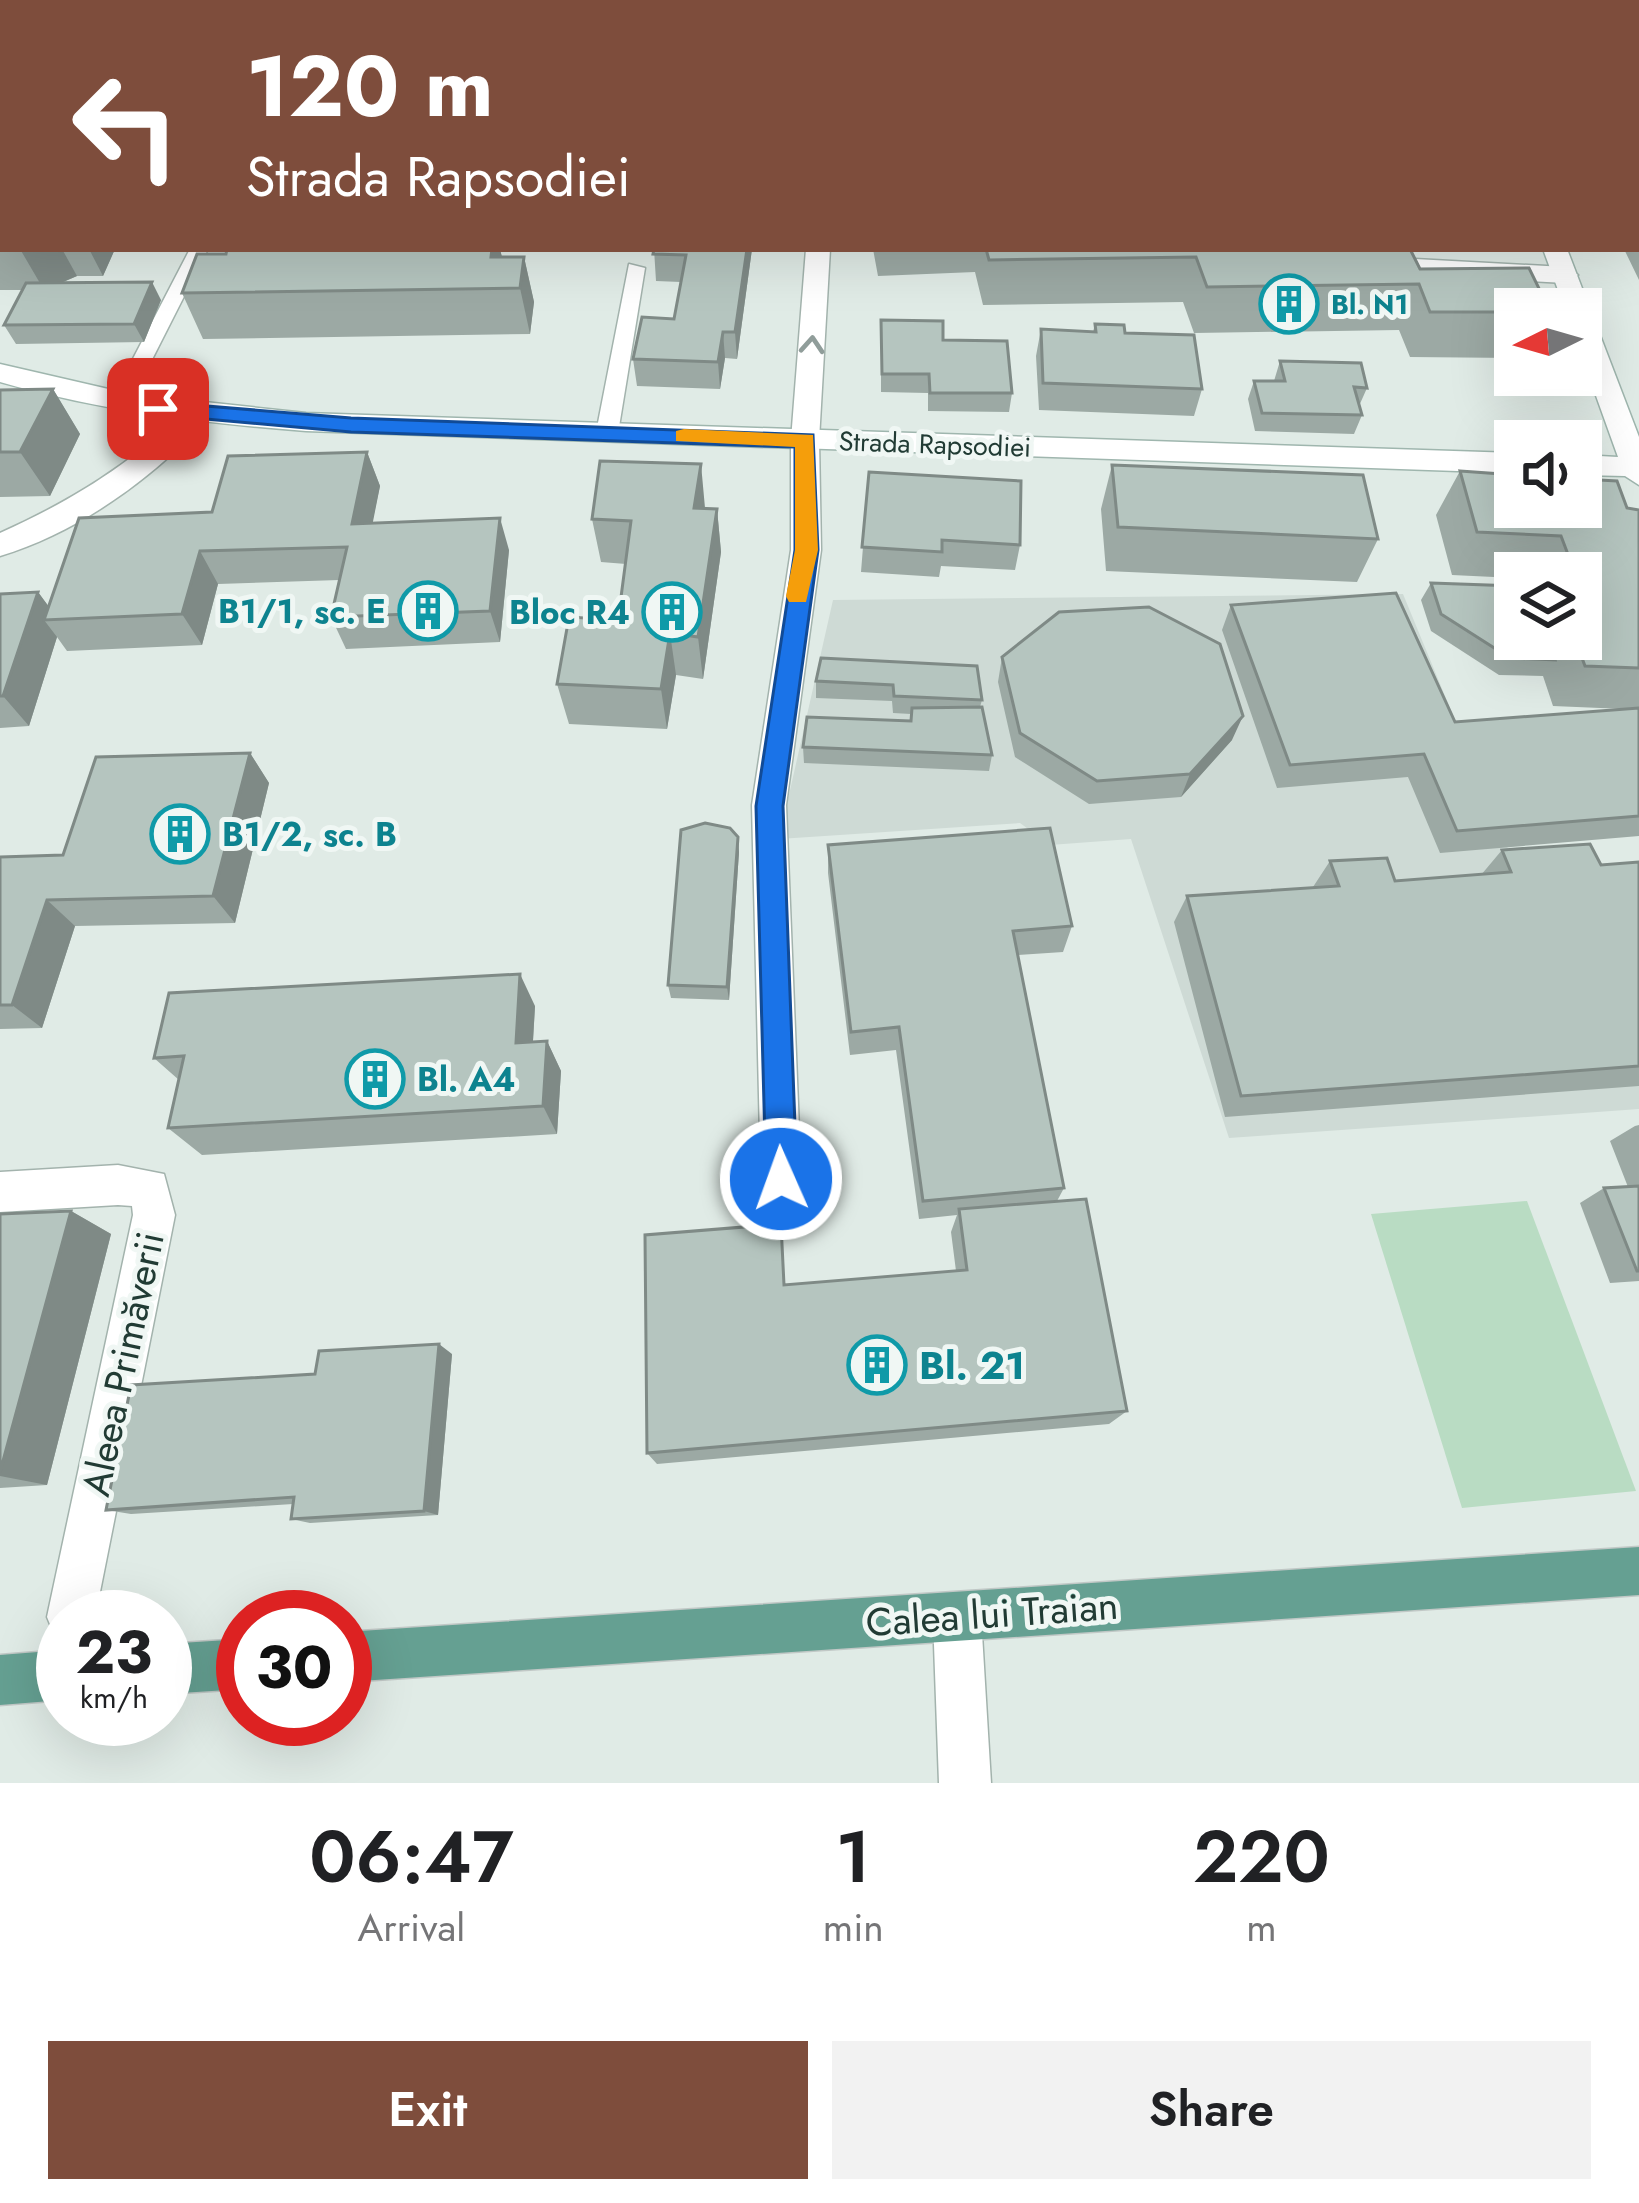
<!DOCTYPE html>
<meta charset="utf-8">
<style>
:root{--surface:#fff;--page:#f2f2f2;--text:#202124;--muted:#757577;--accent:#7e4d3c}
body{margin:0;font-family:Jost,sans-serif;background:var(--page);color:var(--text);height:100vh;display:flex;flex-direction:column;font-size:45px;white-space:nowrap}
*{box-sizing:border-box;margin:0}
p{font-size:39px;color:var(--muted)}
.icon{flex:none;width:66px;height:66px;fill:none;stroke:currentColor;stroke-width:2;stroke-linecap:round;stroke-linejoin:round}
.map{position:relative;height:1783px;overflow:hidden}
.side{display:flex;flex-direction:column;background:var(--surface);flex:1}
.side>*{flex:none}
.banner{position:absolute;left:0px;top:0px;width:1641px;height:252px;box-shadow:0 12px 48px #0002;background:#7e4d3c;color:#fff;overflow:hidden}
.needle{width:78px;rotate:265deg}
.fabs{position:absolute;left:1494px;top:288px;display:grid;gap:24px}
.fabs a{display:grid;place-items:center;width:108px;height:108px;border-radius:0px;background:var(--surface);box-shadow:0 12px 48px #0002;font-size:60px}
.speed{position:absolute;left:36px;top:1590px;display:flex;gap:24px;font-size:60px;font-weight:700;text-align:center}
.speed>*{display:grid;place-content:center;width:156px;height:156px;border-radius:50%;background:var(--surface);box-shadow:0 12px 48px #0002;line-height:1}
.speed small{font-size:30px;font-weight:400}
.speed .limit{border:18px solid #d22;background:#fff;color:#111}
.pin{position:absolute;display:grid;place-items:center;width:102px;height:102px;color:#fff;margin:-51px;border-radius:24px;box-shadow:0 6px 18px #0006}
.me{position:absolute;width:132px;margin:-66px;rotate:358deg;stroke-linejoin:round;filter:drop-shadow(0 0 9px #0008)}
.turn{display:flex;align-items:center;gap:42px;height:252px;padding:0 48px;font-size:54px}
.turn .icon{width:156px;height:156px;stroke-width:2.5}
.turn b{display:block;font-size:84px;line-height:102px}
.eta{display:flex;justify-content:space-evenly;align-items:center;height:204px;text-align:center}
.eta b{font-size:72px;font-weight:600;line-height:84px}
.button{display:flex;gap:24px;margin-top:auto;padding:24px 48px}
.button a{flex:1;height:138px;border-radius:0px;background:var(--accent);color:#fff;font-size:48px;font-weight:600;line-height:138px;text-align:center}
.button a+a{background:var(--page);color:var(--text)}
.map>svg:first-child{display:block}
.built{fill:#cedad5}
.green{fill:#b9dcc3}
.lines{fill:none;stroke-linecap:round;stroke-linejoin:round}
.lane-casing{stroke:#a3b3ad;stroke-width:3}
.street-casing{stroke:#a3b3ad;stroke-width:3}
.secondary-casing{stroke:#9fb6ae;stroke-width:3}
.primary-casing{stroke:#c1c8c6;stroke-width:3}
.lane{fill:#fff;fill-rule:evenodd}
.street{fill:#fff;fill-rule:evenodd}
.secondary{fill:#fff;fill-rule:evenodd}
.primary{fill:#65a092;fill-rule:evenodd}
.wall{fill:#9ca9a4}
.shaded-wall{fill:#7f8a86}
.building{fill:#b5c5bf;stroke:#7f8a86;stroke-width:3}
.oneway{stroke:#909d9a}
.route{fill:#1a73e8;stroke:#114b97;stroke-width:3}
.slow{fill:#f59e0b}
.labels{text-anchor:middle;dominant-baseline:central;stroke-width:10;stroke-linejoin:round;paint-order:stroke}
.far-culture-label{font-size:27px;font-weight:bold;fill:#0d838f;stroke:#f0f7f4;text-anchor:start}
.far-street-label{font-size:27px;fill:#213b34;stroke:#f0f7f4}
.culture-label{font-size:33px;font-weight:bold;fill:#0d838f;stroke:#f0f7f4;text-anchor:end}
.near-street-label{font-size:39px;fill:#213b34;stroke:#f0f7f4}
.near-culture-label{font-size:39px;font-weight:bold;fill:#0d838f;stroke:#f0f7f4;text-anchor:start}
</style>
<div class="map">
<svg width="1639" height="1783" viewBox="0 0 1639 1783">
<rect width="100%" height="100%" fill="#e0ebe6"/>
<!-- built -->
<path class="built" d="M1403 594 1525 890 1639 884V1109L1229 1138 1131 839 1050 845 1020 823 779 839 833 600Z"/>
<!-- green -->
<path class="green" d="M1527 1201 1636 1491 1462 1508 1371 1214Z"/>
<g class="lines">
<!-- lane casing -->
<g class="lane-casing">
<path id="lane" d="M87 0H103L85 3Z
M0 54H3V64H0Z
M190 249H208L130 403 127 408H113L110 403Z
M629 264 645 268 618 433 607 440 596 433Z"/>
</g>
<!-- street casing -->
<g class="street-casing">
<path id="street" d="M826 0H846V3H826Z
M1081 0H1101L1102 3H1082Z
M1274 0H1294L1295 3H1275Z
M1617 0H1637L1639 3H1619Z
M806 249H830L819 440 821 550 786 805 801 1179 795 1193 781 1199 767 1193 761 1179 752 805 791 550V440Z
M1329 249H1361L1378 257 1565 267 1578 275 1565 283 1373 272Z
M196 406 206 409 210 415 206 421C150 480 79 532 0 556V533C71 501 132 464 186 409Z
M118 1165 164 1174 175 1215 95 1617H63V1638L54 1634 47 1617 133 1215 132 1206 118 1205 0 1212V1172Z
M957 1593 974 1600 981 1617 991 1783H939L933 1617 940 1600Z"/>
</g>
<!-- secondary casing -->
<g class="secondary-casing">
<path id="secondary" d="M1455 0H1475L1476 3H1456Z
M1543 249H1567L1639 437V485L1625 476 1581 475V455L1618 457 1581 354V309H1565Z
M0 364 130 394 306 413 1515 453V473L306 431C202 423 101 411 0 382Z"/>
</g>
<!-- primary casing -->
<g class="primary-casing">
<path id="primary" d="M1639 1547V1595L345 1682V1632Z
M243 1639V1689L165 1694V1644Z
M63 1650V1700L0 1705V1655Z"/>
</g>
<!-- lane -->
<use href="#lane" class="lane"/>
<!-- street -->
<use href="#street" class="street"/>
<!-- secondary -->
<use href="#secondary" class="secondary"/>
<!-- primary -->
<use href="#primary" class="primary"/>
</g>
<!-- wall -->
<path class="wall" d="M0 0H38L36 3H3V26H0Z
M562 0H627L626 3 562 2Z
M1305 0H1442V3H1305Z
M1513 0H1626L1627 3H1514Z
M1638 63H1639V280L1624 249H1638Z
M0 78H3V161H0Z
M0 171 3 176V249H115L103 276H77L61 283 161 300 144 342 16 344 4 325 22 290H0Z
M227 249H500L502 257H524L534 302 530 334 203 339 182 293 226 254Z
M654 249H752L737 359 725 358 720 389 637 386 633 359 674 319 681 282 656 281Z
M873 249H1410L1420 269 1515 309V358L1410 357 1399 330 1194 333 1183 302 983 305 975 272 878 276Z
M881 320 943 340 1012 393 1009 412 928 411V393L881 392Z
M1095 324 1125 333 1202 389 1194 416 1039 410 1036 356 1041 329 1093 332Z
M1280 361 1367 388 1359 406 1362 415 1354 434 1255 431 1248 399 1254 381H1274Z
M53 389 80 434 50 496 0 497V390Z
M367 452 380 486 372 523 509 550 500 642 346 649 331 617 339 580 218 584 202 645 67 651 57 637 29 726 0 728V594L38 592 48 606 212 512Z
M1112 465 1378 539 1357 582 1106 571 1101 509Z
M1460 471 1639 510V836L1440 853 1408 777 1277 788 1222 630 1231 605 1455 722 1624 709 1553 706 1543 676 1499 675 1431 631 1421 600 1431 583 1515 639H1581V573H1515V578L1452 575 1436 515Z
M869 472 1020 545 1015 570 941 566 939 577 861 572Z
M705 508 717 509 721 552 703 679 676 675 667 729 569 724 557 684 618 620 626 564 601 562 592 519Z
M1002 657 1232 740 1181 797 1089 804 1015 757 998 682Z
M821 658 982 700 980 707 992 755 989 771 804 763 803 747 911 721V714L893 713 892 701 816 698V681Z
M250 753 269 783 235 923 75 926 42 1028 0 1029V857L63 855Z
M828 845 1072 926 1063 952 1018 955 1064 1188 1057 1201 1127 1411 1109 1424 657 1464 647 1453 785 1285 956 1271 951 1232 957 1215 919 1219 896 1050 850 1055 828 873Z
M1502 850 1601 865 1639 862V1086L1225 1117 1174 922 1187 896 1313 887 1330 861 1395 881 1481 875Z
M739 852 729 1000 671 998 668 985Z
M535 1006 533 1042 547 1041 561 1071 557 1134 202 1155 168 1128 179 1080 154 1058Z
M1639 1125V1281L1610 1283 1580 1203 1604 1188 1628 1187 1610 1141 1635 1126Z
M71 1211 111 1234 47 1485 0 1488V1214Z
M452 1354 438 1515 310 1523 291 1519 293 1504 131 1514 106 1510 315 1374Z"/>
<!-- shaded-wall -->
<path class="shaded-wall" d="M12 0H38L36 3H13Z
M3 92V137L0 132V98Z
M0 171 3 176V224L0 219Z
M20 249H62L77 276 44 290Z
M89 249H115L103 276Z
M492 249H500L506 275 491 257Z
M747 249H752L737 359 735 332Z
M524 257 534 302 530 334 520 288Z
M152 282 161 300 144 342 134 324Z
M723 332 725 358 720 389 718 362Z
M53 389 80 434 50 496 20 452Z
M367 452 380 486 366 557 352 524Z
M701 464 705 508H694Z
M717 509 721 552 703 679 698 637Z
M500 518 509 550 500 642 490 611Z
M200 551 218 584 202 645 182 614Z
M38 592 58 619 44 620 57 637 29 726 3 696Z
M670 633 676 675 667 729 661 689Z
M1243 716 1232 740 1181 797 1190 774Z
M250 753 269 783 235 923 213 896Z
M738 837 739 852 729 1000 727 987Z
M47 900 75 926 42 1028 12 1005Z
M520 974 535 1006 531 1073 516 1043Z
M547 1041 561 1071 557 1134 543 1106Z
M71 1211 111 1234 47 1485 0 1476V1472Z
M439 1344 452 1354 438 1515 424 1511Z"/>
<!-- building -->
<path class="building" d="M371 0H479L478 3H370Z
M685 0H779L778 3H684Z
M872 0H937V3H872Z
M1013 0H1066L1067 1 1052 3H998Z
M1165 0H1216L1217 3H1166Z
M1374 0H1442V3H1428Z
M1548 0H1626L1627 3H1550Z
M1638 63H1639V177L1638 175Z
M0 78H3V92L0 98Z
M0 192H3V244H0Z
M227 249H492L491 257H524L520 288 182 293 197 254H226Z
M654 249H747L735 332H723L718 362 633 359 642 317 674 319 686 255 653 254Z
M986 249H1410L1420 269 1529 268 1549 309H1515V312H1430L1419 284 1207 287 1196 257 989 260Z
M152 282 134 324 4 325 26 283Z
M881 320 943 321V340L1007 341 1012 393H930L929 374H882Z
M1095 324 1124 325 1125 333 1194 335 1202 389 1043 383 1041 329 1096 332Z
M1280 361 1361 363 1367 388 1354 387 1362 415 1262 413 1254 381H1285Z
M53 389 20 452H0V390Z
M367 452 352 524 500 518 490 611 331 617 347 547 200 551 182 614 44 620 79 518 212 512 228 456Z
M600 461 701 464 694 508 717 509 698 637 670 633 661 689 557 684 569 617 618 620 631 521 592 519Z
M1112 465 1363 475 1378 539 1118 527Z
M1460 471 1515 475V507H1581V479L1617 481 1627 508 1639 510V668L1585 666 1575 639H1581V604H1587L1581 589V573H1575L1561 536 1477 532Z
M869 472 1021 481 1020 545 942 540V552L862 547Z
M1431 583 1515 586V639H1548L1555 660 1510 658 1441 614Z
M38 592 3 696H0V594Z
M1396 593 1455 722 1639 708V816L1457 831 1424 754 1290 765 1231 605Z
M1149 607 1220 644 1243 716 1190 774 1097 781 1020 733 1002 657 1059 612Z
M821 658 977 666 982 700 894 696 893 685 816 681Z
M982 707 992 755 803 747 807 717 911 721 912 708Z
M250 753 213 896 47 900 12 1005H0V857L63 855 96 757Z
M705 823 730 828 738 837 727 987 668 985 681 830Z
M1050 828 1072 926 1013 931 1064 1188 923 1201 899 1027 851 1032 828 845Z
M1590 844 1601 865 1639 862V1066L1241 1096 1187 896 1339 886 1330 861 1387 858 1395 881 1511 872 1502 850Z
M520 974 516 1043 547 1041 543 1106 168 1128 184 1056 154 1058 169 993Z
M1639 1186V1271H1637L1604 1188Z
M1086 1199 1127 1411 647 1453 645 1235 781 1224 784 1285 967 1270 959 1209Z
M71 1211 0 1472V1214Z
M439 1344 424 1511 291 1519 294 1497 106 1510 131 1385 315 1374 319 1351Z"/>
<!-- one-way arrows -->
<defs><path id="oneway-chevron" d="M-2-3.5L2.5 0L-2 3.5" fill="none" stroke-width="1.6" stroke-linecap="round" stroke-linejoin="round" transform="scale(3)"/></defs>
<use class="oneway" href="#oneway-chevron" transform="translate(812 345) rotate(-86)"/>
<!-- route -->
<path class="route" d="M158 402 351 418 813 435 818 550 783 806 797 1179 792 1190 781 1194 770 1190 766 1179 756 806 795 550V447L351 432 150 414 147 409Z"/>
<!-- slow -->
<path class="slow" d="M684 429 813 435 818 550 806 602H789L786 596 795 550V447L676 441V431Z"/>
<!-- icons -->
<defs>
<g id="building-ring" transform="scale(3)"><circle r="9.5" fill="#f0f7f4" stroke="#0f9aa8" stroke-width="1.5"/><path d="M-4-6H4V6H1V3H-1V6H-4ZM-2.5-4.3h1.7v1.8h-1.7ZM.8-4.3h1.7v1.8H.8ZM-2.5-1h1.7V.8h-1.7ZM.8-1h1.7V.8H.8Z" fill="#0f9aa8"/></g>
</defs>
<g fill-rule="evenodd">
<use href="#building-ring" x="1289" y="304"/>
<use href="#building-ring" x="428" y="611"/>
<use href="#building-ring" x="672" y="612"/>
<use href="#building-ring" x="180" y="834"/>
<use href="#building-ring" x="375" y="1079"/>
<use href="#building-ring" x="877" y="1365"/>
</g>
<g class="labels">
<!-- far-culture labels -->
<g class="far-culture-label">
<text x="1331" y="304">Bl. N1</text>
</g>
<!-- far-street labels -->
<g class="far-street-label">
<text transform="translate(935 444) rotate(2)">Strada Rapsodiei</text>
</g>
<!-- culture labels -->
<g class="culture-label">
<text x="386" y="611">B1/1, sc. E</text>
<text x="630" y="612">Bloc R4</text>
<text x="222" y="834" text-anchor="start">B1/2, sc. B</text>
<text x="417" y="1079" text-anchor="start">Bl. A4</text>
</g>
<!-- near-street labels -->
<g class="near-street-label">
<text transform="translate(123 1364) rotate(-78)">Aleea Primăverii</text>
<text transform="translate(992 1614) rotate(-4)">Calea lui Traian</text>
</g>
<!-- near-culture labels -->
<g class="near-culture-label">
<text x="919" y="1365">Bl. 21</text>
</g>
</g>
</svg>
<div class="fabs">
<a><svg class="needle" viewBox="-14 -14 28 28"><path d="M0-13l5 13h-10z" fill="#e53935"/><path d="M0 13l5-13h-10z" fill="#757577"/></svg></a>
<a><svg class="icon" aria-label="sound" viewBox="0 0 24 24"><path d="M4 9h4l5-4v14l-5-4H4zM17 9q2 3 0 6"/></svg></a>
<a><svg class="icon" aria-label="layers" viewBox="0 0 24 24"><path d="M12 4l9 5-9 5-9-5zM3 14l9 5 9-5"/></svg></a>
</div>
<div class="speed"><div>23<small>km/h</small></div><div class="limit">30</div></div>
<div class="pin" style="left:158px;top:409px;background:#d93025"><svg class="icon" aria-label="arrive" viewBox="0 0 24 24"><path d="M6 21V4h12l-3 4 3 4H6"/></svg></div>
<svg class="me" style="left:781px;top:1179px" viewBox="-20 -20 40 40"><circle r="17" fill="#1a73e8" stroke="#fff" stroke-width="3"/><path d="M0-11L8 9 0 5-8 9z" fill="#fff"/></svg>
<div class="banner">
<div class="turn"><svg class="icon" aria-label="left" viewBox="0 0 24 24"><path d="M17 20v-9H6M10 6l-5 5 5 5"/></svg><div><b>120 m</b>Strada Rapsodiei</div></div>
</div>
</div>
<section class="side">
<div class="eta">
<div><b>06:47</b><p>Arrival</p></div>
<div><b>1</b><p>min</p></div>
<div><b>220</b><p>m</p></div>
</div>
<div class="button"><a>Exit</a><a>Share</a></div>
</section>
